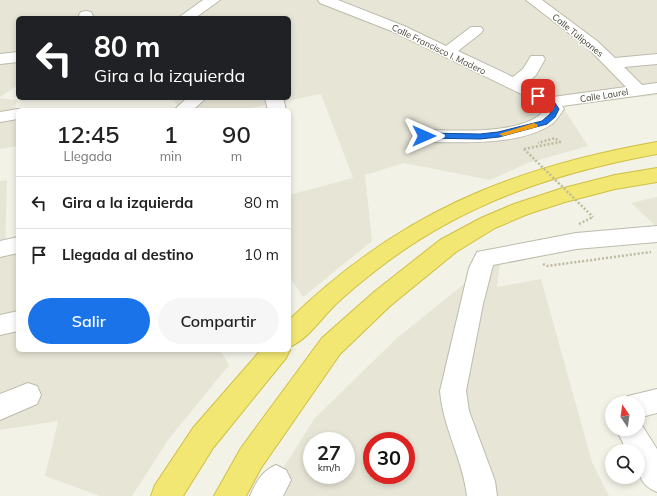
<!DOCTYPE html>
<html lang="es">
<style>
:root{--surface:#fff;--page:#f6f6f6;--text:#222;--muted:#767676;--line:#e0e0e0;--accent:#1a73e8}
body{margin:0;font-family:Mulish,sans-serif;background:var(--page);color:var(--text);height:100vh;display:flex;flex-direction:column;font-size:15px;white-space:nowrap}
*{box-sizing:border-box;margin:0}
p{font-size:13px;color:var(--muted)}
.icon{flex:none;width:22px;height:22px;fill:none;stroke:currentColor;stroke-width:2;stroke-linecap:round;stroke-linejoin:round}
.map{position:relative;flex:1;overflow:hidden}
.side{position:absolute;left:16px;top:108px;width:275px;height:244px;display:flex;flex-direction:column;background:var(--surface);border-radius:6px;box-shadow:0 2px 6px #0003}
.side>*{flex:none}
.banner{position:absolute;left:16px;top:16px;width:275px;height:84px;border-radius:6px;box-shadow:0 2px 6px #0003;background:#202124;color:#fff;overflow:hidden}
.needle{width:26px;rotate:347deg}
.tools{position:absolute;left:605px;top:396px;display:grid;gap:8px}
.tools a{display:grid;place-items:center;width:40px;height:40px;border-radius:50%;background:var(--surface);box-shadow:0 2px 6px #0003;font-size:20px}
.speed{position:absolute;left:303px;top:432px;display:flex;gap:8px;font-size:20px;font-weight:700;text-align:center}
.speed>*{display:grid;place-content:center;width:52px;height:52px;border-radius:50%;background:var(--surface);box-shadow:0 2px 6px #0003;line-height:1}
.speed small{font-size:10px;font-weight:400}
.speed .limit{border:6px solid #d22;background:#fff;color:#111}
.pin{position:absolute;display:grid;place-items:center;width:34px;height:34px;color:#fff;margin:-17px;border-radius:8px;box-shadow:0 2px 6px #0006}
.me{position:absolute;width:44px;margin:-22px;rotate:90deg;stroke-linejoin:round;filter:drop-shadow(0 0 3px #0008)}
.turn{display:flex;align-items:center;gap:14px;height:84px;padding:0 12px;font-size:18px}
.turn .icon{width:52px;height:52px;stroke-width:2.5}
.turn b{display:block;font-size:28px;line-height:34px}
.eta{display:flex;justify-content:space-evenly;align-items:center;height:68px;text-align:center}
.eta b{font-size:24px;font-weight:600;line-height:28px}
.action{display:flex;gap:8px;margin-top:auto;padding:8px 12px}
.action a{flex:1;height:46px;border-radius:24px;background:var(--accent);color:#fff;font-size:16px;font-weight:600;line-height:46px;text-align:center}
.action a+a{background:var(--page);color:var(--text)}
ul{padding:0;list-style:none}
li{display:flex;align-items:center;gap:12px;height:52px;padding:0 12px;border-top:1px solid var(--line)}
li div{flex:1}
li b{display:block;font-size:15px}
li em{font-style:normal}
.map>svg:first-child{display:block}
.residential{fill:#e6e5d6;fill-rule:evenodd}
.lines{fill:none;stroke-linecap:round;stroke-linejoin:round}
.minor-casing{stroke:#bdbbab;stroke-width:2}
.highway-casing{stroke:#d0bf43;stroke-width:2}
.path{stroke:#beba9d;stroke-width:2.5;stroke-dasharray:2 2;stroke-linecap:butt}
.minor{fill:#fff;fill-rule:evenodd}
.highway{fill:#f2e773;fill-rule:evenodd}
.path-bridge{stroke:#beba9d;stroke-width:2.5;stroke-dasharray:2 2;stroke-linecap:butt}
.route{fill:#1a73e8;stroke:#114b97}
.slow{fill:#f59e0b}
.labels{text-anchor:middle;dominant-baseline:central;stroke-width:3;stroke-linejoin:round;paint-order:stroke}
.far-street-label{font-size:9px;fill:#454337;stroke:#fff}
</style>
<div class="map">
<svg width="657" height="496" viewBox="0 0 657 496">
<rect width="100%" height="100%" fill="#f2f2e7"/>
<!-- residential -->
<path class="residential" d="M0 0H657V95L562 106 588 146 528 163 490 180 404 163 365 175 372 241 303 297 289 276V195L353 178 321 94 240 110H181L172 98H289V18H18V85L0 97Z
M0 98 17 100 12 121H18V146L0 149Z
M7 180 5 256 18 253V350H220L229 365 168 440 132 496H100L45 476 58 421 0 430V181Z
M657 197V227L631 203Z
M501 254 497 287 541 279 592 462 609 496H266L314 419 396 339ZM312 441H346V475H312ZM372 441H406V475H372Z"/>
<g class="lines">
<!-- minor casing -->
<g class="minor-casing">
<path id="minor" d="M203 0H220L195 18H178Z
M318 0H338L404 26 446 46 471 27H481L483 30 481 33 458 51 513 77 523 69 531 56H543L545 59 536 75 526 84 553 97 626 87 587 47 526 0H542L597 41 615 58 657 54V64L624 67 642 85 657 83V93L562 106 564 109C560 114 557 120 552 124 520 146 461 142 424 142L418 140 415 136 418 132 424 130C456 130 525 136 546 109L544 105 394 32 320 3Z
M86 11 91 12 94 18H80L79 15 81 12Z
M18 52V62L0 64V54Z
M187 98H206L193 110H174Z
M265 98H283L286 110H268Z
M18 109 23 110H18V119L0 122V112Z
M657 226V242L576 249 493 265 483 304 466 391 469 411 495 481 497 496H467C463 460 443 428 440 391L469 268 477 252 576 233Z
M18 237V253L0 257V241Z
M18 311V331L0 335V315Z
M28 383 37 386 41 395 37 404 0 420V394Z
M657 389V413L638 418V403H625L628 396Z
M638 419 657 449V492C637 484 638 470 638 451H627L616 429H638Z
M276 465 286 470 291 480 283 496H250C256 482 262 471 276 465Z"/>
</g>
<!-- highway casing -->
<g class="highway-casing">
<path id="highway" d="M657 142V154C553 173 459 205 375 271 361 282 346 294 333 307 320 320 307 340 289 347V320C398 214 509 168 657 142Z
M657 168V182L615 189 565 202 528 214 495 228 456 252 390 306 340 354 261 468 246 496H214L241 448 322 338 374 292 440 240 481 218 514 204 560 189 615 175Z
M289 349 290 350 286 358 213 448 183 496H151L155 485 193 428 261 350Z"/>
</g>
<!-- path -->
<path class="path" d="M524 149 560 142 555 138 538 143
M579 224 593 217
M543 264 547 266 651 252"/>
<!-- minor -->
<use href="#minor" class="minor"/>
<!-- highway -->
<use href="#highway" class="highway"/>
<!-- path-bridge -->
<path class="path-bridge" d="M524 149 593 217"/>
</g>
<!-- route -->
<path class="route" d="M538 94 553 100 559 109 555 117 547 124 499 137 480 139 424 138 421 136 424 133 480 134 498 132 542 121 550 114 552 109 548 103 536 98 535 96Z"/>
<!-- slow -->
<path class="slow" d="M534 123 538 125 537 127 503 136 499 134Z"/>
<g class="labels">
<!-- far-street labels -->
<g class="far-street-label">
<text transform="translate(578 35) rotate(39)">Calle Tulipanes</text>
<text transform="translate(439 49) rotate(26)">Calle Francisco I. Madero</text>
<text transform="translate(604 95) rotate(-9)">Calle Laurel</text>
</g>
</g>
</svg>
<div class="tools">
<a><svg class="needle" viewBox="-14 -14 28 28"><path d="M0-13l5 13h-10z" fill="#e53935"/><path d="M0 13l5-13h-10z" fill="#767676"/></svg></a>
<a><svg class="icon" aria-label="search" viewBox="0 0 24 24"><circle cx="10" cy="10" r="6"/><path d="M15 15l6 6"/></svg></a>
</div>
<div class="speed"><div>27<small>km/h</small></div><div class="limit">30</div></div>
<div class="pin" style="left:538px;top:96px;background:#d93025"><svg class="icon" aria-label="arrive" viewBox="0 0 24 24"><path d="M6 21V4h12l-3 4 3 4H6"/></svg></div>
<svg class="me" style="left:424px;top:136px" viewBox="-20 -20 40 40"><path d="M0-17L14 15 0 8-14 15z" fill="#1a73e8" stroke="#fff" stroke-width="4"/></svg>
<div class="banner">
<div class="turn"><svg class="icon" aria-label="left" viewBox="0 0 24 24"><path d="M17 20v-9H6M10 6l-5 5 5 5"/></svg><div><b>80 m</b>Gira a la izquierda</div></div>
</div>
<section class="side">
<div class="eta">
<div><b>12:45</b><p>Llegada</p></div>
<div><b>1</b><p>min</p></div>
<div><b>90</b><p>m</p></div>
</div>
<ul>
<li><svg class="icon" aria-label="left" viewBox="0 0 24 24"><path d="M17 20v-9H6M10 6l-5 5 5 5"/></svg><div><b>Gira a la izquierda</b></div><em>80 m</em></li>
<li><svg class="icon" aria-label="arrive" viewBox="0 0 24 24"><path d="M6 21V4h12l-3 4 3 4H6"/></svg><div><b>Llegada al destino</b></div><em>10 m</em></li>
</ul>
<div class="action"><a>Salir</a><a>Compartir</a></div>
</section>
</div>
